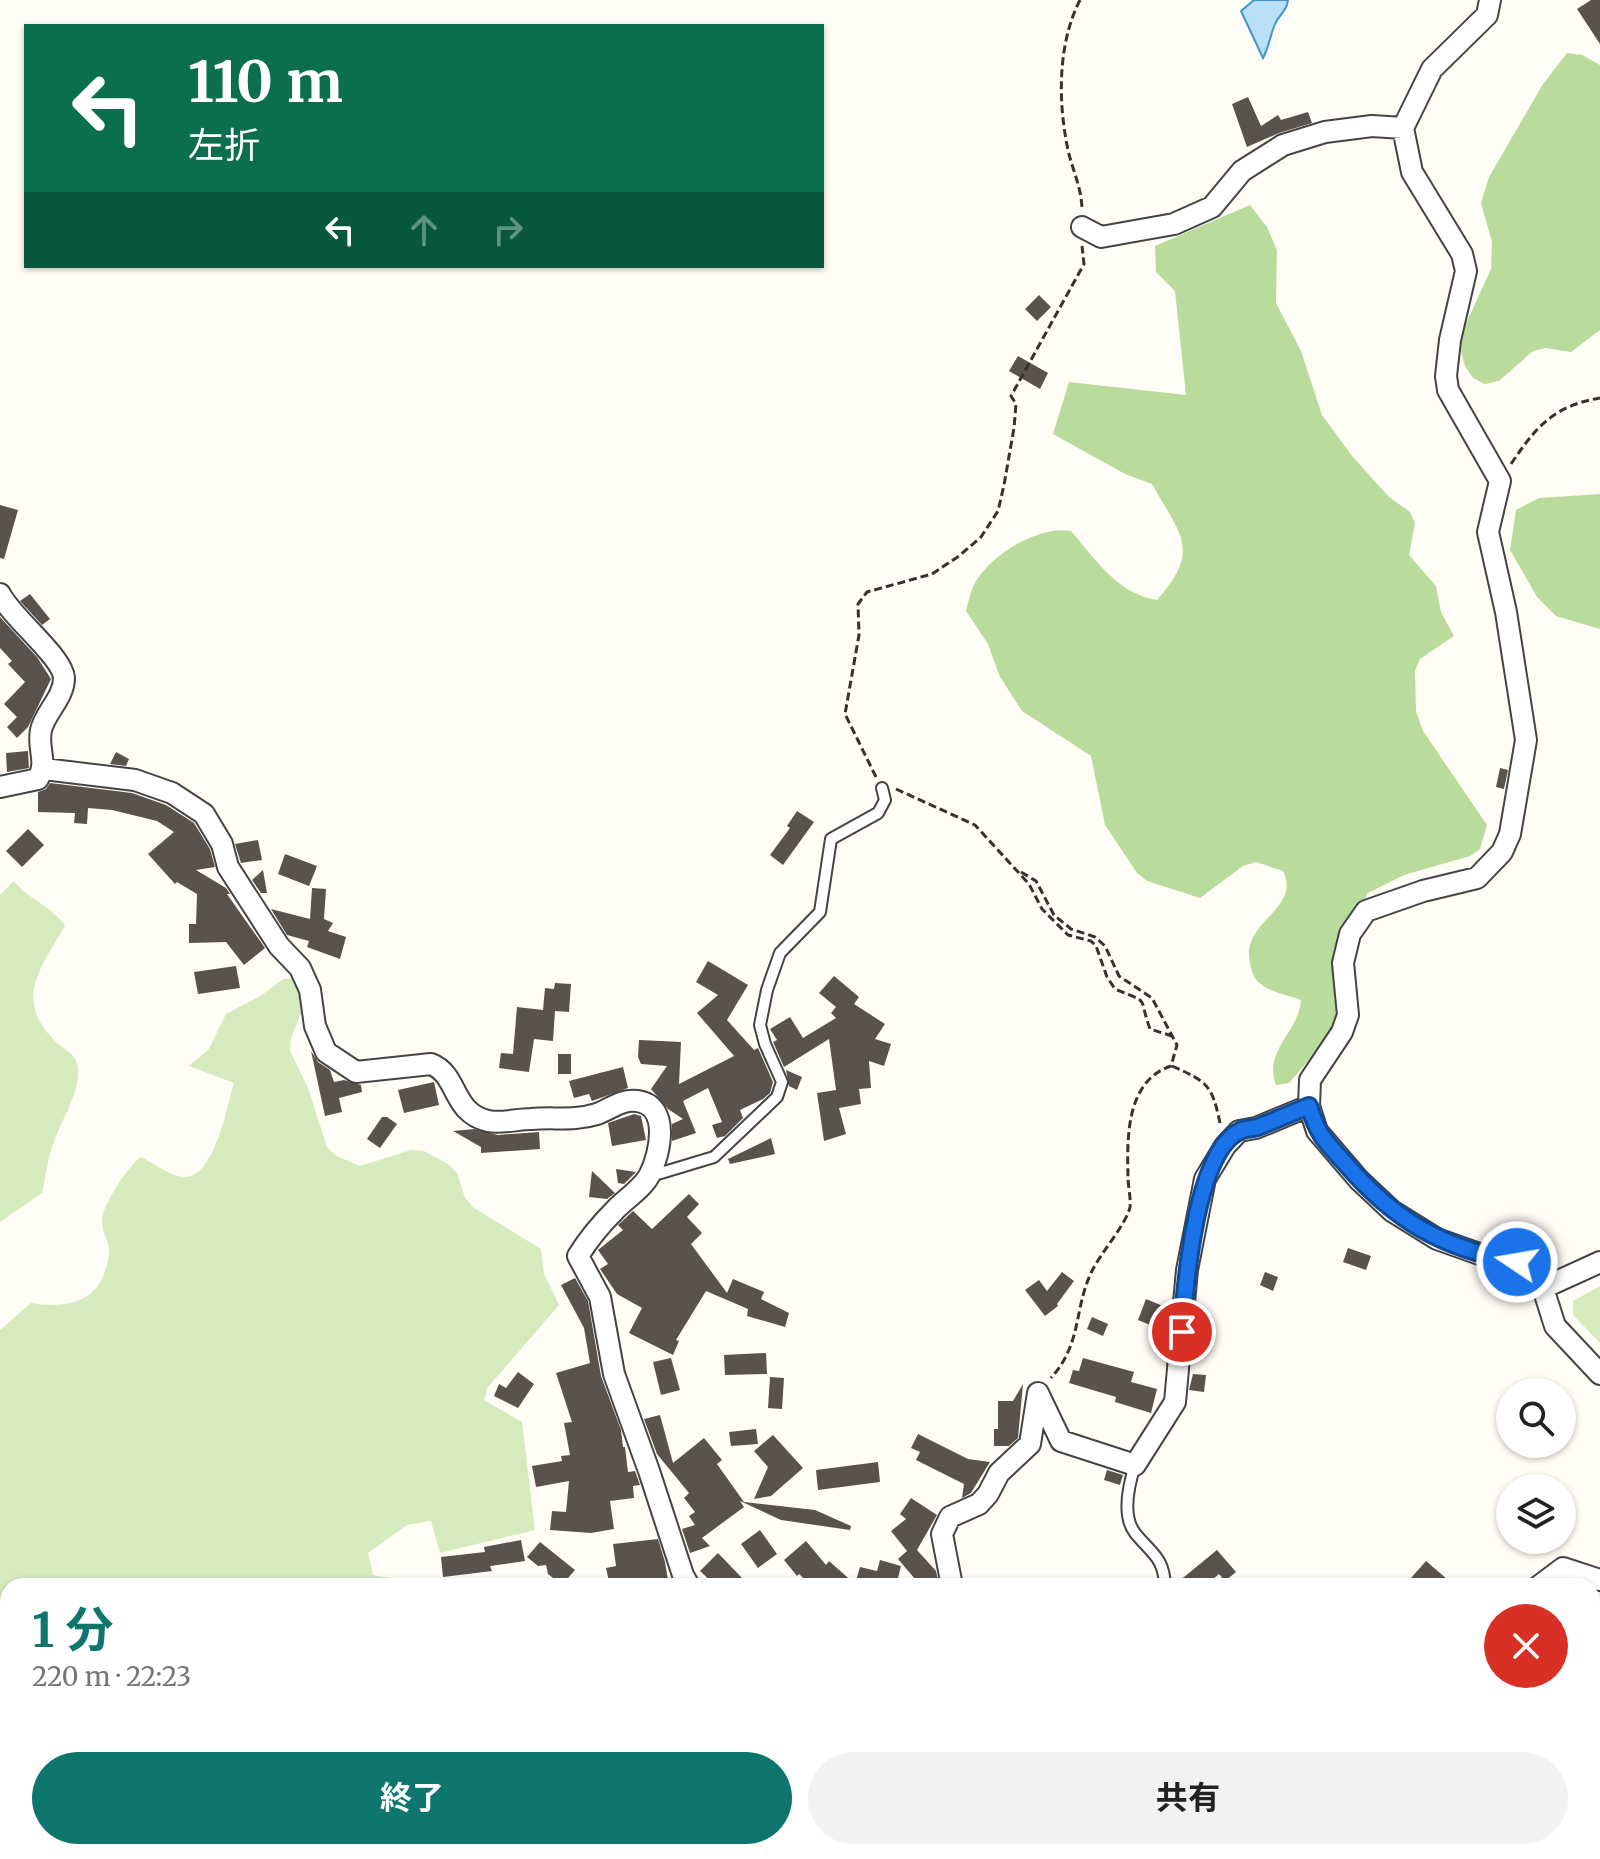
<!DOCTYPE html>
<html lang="ja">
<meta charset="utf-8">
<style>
:root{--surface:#fff;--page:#f2f2f2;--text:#222;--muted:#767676;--accent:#0f766e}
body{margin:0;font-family:Merriweather,"Noto Sans JP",serif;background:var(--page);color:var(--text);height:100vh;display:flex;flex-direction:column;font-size:30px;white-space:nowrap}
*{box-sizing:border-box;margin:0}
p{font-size:26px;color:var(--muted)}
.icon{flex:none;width:44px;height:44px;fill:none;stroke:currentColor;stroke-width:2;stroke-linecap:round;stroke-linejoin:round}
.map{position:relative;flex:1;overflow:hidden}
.side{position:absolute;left:0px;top:1578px;width:1600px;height:282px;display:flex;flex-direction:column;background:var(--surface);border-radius:24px 24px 0 0;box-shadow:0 2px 6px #0004}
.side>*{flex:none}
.top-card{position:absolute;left:24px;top:24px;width:800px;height:244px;border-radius:0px;box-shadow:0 2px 6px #0004;background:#0b6e4f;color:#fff;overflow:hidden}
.tools{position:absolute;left:1496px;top:1378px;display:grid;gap:16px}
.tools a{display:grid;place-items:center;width:80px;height:80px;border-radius:50%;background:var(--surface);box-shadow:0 2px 6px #0004;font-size:40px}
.pin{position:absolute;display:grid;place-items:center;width:68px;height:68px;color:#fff;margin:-34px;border:4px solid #fff;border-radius:50%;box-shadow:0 2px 8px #0007}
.me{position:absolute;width:88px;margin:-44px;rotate:282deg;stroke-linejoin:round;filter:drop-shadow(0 0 6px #0008)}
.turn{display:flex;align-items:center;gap:28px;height:168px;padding:0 32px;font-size:36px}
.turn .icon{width:104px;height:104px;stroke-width:2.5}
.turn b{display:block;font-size:56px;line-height:68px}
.lanes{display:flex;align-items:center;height:76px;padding:0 32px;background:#0003;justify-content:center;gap:40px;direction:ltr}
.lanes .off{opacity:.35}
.round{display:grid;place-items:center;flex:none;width:84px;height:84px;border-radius:42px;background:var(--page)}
.overview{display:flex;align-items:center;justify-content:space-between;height:136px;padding:0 32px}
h1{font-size:48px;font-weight:700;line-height:60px;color:var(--accent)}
.primary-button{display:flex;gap:16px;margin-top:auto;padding:16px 32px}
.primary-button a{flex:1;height:92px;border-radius:48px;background:var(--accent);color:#fff;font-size:32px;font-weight:700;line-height:92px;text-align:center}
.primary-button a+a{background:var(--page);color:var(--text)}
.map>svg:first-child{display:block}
.green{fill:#d5ebbd}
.forest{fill:#b9dc9c}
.water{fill:#b9e0f7;stroke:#3f96cf;stroke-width:2}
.building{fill:#5a524d}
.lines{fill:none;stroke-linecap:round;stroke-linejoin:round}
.lane-casing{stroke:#444;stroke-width:14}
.street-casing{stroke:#444;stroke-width:24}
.path{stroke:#333;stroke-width:3;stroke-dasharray:8 4;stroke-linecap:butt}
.lane{stroke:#fff;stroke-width:10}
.street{stroke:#fff;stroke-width:20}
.route-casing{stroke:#114b97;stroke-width:20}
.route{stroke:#1a73e8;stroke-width:14}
</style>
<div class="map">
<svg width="1600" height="1859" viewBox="0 0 1600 1859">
<rect width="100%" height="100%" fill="#fffdf5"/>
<!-- green -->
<path class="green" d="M14 881C29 900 52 906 65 926 41 967 13 1000 55 1041 64 1050 77 1054 78 1068 80 1092 63 1117 55 1139 48 1156 46 1175 42 1193L0 1222V895Z
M296 978 305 1003 291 1038 290 1051 308 1088 327 1147 336 1156 360 1166 411 1150 424 1151 448 1164 457 1173 465 1198 474 1208 541 1249 544 1274 559 1305 488 1387 484 1400 522 1422 535 1530 440 1553 431 1521 407 1525 368 1553 373 1575 410 1582 409 1586H8V1749L0 1745V1330L31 1303C60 1308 93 1305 104 1274 106 1266 110 1258 109 1249 108 1239 101 1230 102 1219 104 1203 128 1166 141 1157 153 1163 168 1174 181 1177 214 1182 227 1106 234 1083L189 1066 209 1049 226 1014 262 995 283 979Z
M1600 1286V1343L1573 1315V1301Z"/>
<!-- forest -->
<path class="forest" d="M1567 53 1582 55 1600 65V330L1571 352 1545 348 1533 351 1499 381 1485 384 1473 378 1465 366 1458 341 1491 269 1492 242 1481 203 1489 177 1543 84Z
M1250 205 1267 227 1277 250 1276 303 1301 351 1322 415 1353 457 1389 497 1410 512 1415 523 1409 555 1436 586 1441 612 1454 636 1420 659 1415 671 1416 711 1423 731 1487 825 1480 849 1470 856 1404 875 1368 893 1338 947 1332 972 1341 1013 1339 1025 1289 1083 1276 1085C1263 1050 1299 1032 1301 1000 1289 995 1271 993 1261 984 1253 979 1252 972 1250 963 1240 921 1302 910 1283 871L1256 862 1243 866 1200 898 1147 881 1137 873 1105 825 1091 756 1022 711 1000 677 988 644 966 611C968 603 970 594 973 587 987 556 1039 525 1071 531 1095 559 1118 594 1157 600 1202 549 1180 535 1152 484L1125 474 1053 434 1069 382 1186 395 1175 291 1156 272 1155 246Z
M1600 494V629L1556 616 1537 597 1510 550 1516 510 1539 498Z
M177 1852H601L605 1859H176Z
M711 1852H895V1858L706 1859Z"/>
<!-- water -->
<path class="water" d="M1254 0H1288C1287 12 1279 14 1275 24 1270 36 1269 47 1263 58L1241 11Z"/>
<!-- building -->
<path class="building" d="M1591 0H1600V44L1577 9Z
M1248 97 1261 126 1278 115 1281 120 1308 112 1312 123 1279 133 1247 147 1232 104Z
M1039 295 1051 307 1037 321 1025 309Z
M1018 356 1048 373 1040 389 1009 371Z
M0 505 18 510 4 559 0 558Z
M30 594 50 619 42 625 20 601Z
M0 617 37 657 51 679 28 727 17 738 7 727 17 717 4 704 25 682 8 664 12 661 0 648Z
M28 751 29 768 7 772 6 753Z
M116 752 129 759 126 766 110 764Z
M1500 768 1508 770 1504 789 1496 787Z
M50 783 132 793 166 805 194 823 210 849 215 867 196 870 226 888 230 894H227L265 948 244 965 226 942 189 943V924H196L197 894 177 882 175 884 148 854 174 832 157 821 112 810 88 808 87 824 74 823 75 813 38 812V792L46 789Z
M797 811 814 822 783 865 770 855 790 828 787 826Z
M28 829 44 845 22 867 6 851Z
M258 840 262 860 241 863 235 844Z
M285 854 317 866 309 886 278 874Z
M263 870 267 893H261L252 880Z
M312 888 326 889 324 919 333 923 328 931 346 937 340 959 307 947 309 941 287 935 271 909 310 919Z
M708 961 748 985 727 1020 754 1050 758 1048 773 1082 770 1093 763 1099 740 1110 743 1118 725 1136 717 1138 712 1125 722 1122 708 1088 683 1101 696 1133 672 1141V1124L683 1119 668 1109 651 1089 667 1066 641 1064 638 1057 639 1040 681 1042 679 1084 734 1056 697 1013 718 995 696 982Z
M236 966 240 988 198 994 194 972Z
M834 976 859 997 854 1004 885 1024 875 1039 891 1044 884 1066 869 1061 871 1088 859 1089 861 1104 839 1108 846 1134 824 1141 817 1093 836 1090 829 1039 784 1067 773 1042 777 1040 770 1029 790 1017 803 1038 836 1018 831 1013 836 1007 819 993Z
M555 983 571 984 569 1012 555 1011 553 1041 534 1039 529 1072 499 1068 501 1053 513 1054 517 1007 543 1010 545 988 554 989Z
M311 1051 318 1062 330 1070 334 1082 344 1080 361 1085 362 1092 339 1098 342 1112 325 1116Z
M558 1054H571V1074H558Z
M623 1067 628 1088 592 1101 589 1094 574 1098 569 1081Z
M786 1070 802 1077 797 1090 789 1086Z
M434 1082 439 1105 404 1113 398 1090Z
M634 1114 641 1116 646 1140 612 1146 608 1123Z
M382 1117H387L397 1124 380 1148 367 1139Z
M474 1129 498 1135 539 1132 540 1149 481 1153V1147L453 1131Z
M771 1138 775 1154 730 1164 728 1159Z
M616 1169 636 1172 624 1184 618 1183Z
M592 1171 615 1193 607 1199 589 1197Z
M689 1194 699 1204 687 1217 702 1233 691 1244 727 1293 733 1279 764 1292 761 1299 789 1313 785 1327 747 1316 748 1309 706 1291 676 1340 679 1341 673 1355 629 1333 642 1308 617 1294 600 1269 608 1264 598 1250 623 1230 618 1225 633 1211 652 1229Z
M1348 1248 1371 1256 1366 1270 1343 1262Z
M1062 1272 1074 1281 1057 1304 1058 1306 1045 1316 1025 1290 1039 1280 1047 1291Z
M1265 1272 1278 1277 1273 1291 1260 1285Z
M575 1278 588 1301 601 1376 621 1430 623 1447H625L628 1472 635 1471 640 1485 633 1486 634 1498 610 1501 614 1529 591 1533 550 1530 552 1511 566 1512 569 1481 536 1487 532 1466 562 1461 561 1456 570 1455 564 1423 572 1422 556 1373 590 1363 584 1328 561 1285Z
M1146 1299 1170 1309 1165 1331 1138 1320Z
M1092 1317 1108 1324 1103 1336 1087 1329Z
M766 1353 767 1374 725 1375 724 1355Z
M671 1358 680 1390 661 1395 653 1362Z
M1083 1358 1134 1372 1131 1382 1157 1389 1151 1413 1115 1402 1116 1397 1069 1383 1073 1370 1079 1371Z
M518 1372 534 1384 518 1408 494 1396 499 1384 506 1388Z
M1193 1374 1206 1375 1204 1392 1189 1390Z
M770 1377 784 1378 782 1409 768 1408Z
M1023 1384 1018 1438 1009 1446H994V1429H998V1401H1013Z
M660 1415 673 1463 704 1438 722 1460 717 1464 744 1502 815 1510 851 1526 850 1530 781 1520 740 1501 744 1507 702 1538 710 1546 690 1553 682 1529 695 1525 689 1516 695 1512 684 1498 689 1493 657 1454 644 1419Z
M756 1429 758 1444 731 1446 729 1432Z
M918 1434 968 1459 990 1462 971 1493 962 1498 964 1484 916 1460 920 1452 911 1448Z
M773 1435 803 1468 771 1496 754 1499 768 1467 754 1451Z
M878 1462 880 1482 818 1490 816 1470Z
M1107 1470 1123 1475 1120 1485 1104 1480Z
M911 1498 937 1515 917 1550 936 1571 938 1580 931 1586H921L898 1559 907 1551 891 1531 906 1519 900 1514Z
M760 1530 777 1554 758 1568 741 1544Z
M658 1539 665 1562 669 1586H610L606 1568 616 1566 613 1544Z
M521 1540 525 1561 490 1566 492 1571 443 1577 441 1557 485 1552 484 1547Z
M806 1541 826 1565 829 1561 855 1584 860 1567 877 1571 880 1560 901 1566 896 1586H812L799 1574 797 1576 784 1560Z
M540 1542 575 1570 562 1585 548 1574 546 1565 538 1566 527 1557Z
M1217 1550 1236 1572 1225 1581 1219 1574 1205 1586H1173Z
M718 1553 743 1579 753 1586H716L700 1571Z
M1426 1561 1455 1586H1404Z"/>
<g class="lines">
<!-- lane casing -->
<g class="lane-casing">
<path id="lane" d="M651 1176 714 1157 777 1097 782 1082 765 1044 760 1025 767 990 780 953 820 912 831 839 878 813 885 800 882 788
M1135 1465C1129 1484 1121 1515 1135 1533 1151 1553 1164 1557 1165 1586"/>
</g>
<!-- street casing -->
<g class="street-casing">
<path id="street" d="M1490 0 1487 15 1432 69 1403 128 1412 172 1462 254 1466 271 1450 340 1446 376 1448 390 1500 481 1488 532 1506 612 1526 740 1510 834 1502 852 1477 878 1423 891 1366 911 1350 934 1343 963 1348 1015 1342 1032 1310 1080 1309 1106 1317 1131 1359 1180 1392 1211 1437 1239 1485 1256 1517 1262 1543 1288 1555 1326 1600 1374
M1082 227 1101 237 1174 224 1212 207 1242 171 1283 145 1325 132 1372 126 1403 128
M0 594C12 618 63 657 64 678 64 698 45 712 41 730 37 749 48 761 38 779L0 787
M44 769 135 780 172 793 204 814 222 844 228 867 279 946 300 968 310 990 315 1026 326 1052 356 1072 431 1064C459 1075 451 1112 488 1121 501 1124 517 1119 531 1119 553 1117 575 1121 597 1114 611 1109 621 1099 637 1101 671 1105 660 1154 650 1174 644 1187 627 1198 616 1209 602 1223 589 1238 578 1256L600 1297 614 1374 649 1471 683 1575 689 1586
M1543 1288 1600 1262
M952 1586 942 1534 950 1517 979 1504 988 1494 999 1473 1030 1444 1038 1393 1061 1441 1135 1465 1175 1402 1187 1270 1205 1179 1225 1146 1239 1131 1256 1128 1309 1106
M1539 1586 1563 1568 1600 1580
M983 1859 995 1854 1038 1859
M1168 1859 1172 1852"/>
</g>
<!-- path -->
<path class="path" d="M1080 0C1058 43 1058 99 1067 145 1071 168 1082 186 1082 211
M1511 464C1536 427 1553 406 1600 398
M876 777 845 714 859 635 858 604 867 592 932 574 959 556 981 537 998 511 1004 485 1014 428 1016 404 1011 396 1084 264 1082 246
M896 789 975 825 1029 884 1042 909 1068 935 1091 941 1096 946 1107 977 1115 989C1152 1005 1137 993 1150 1029L1172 1036
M1021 872 1036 881 1054 915 1071 929 1095 937 1105 946 1119 976 1152 998 1177 1045 1171 1066C1126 1081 1127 1137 1128 1177 1128 1186 1131 1198 1130 1207 1127 1223 1100 1254 1092 1271 1073 1310 1083 1342 1051 1378
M1172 1066C1208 1082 1212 1085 1220 1123"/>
<!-- lane -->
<use href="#lane" class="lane"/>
<!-- street -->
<use href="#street" class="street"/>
</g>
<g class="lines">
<!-- route casing -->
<g class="route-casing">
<path id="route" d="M1182 1332C1185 1287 1195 1152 1240 1131 1245 1128 1252 1129 1258 1127 1275 1120 1292 1113 1309 1106 1318 1135 1325 1141 1345 1163 1395 1221 1442 1248 1517 1262"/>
</g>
<!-- route -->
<use href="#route" class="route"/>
</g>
</svg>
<div class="tools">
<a><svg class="icon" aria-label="search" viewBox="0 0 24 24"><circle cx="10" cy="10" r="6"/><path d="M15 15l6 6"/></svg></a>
<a><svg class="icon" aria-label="layers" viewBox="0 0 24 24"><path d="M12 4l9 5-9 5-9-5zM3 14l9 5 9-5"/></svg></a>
</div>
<div class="pin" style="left:1182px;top:1332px;background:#d93025"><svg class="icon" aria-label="arrive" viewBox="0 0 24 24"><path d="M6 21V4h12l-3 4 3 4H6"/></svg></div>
<svg class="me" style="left:1517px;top:1262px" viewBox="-20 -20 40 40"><circle r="17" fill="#1a73e8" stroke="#fff" stroke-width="3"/><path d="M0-11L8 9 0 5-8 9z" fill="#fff"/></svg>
<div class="top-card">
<div class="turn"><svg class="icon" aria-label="left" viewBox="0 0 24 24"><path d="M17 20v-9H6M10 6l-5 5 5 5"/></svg><div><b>110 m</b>左折</div></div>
<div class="lanes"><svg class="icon" aria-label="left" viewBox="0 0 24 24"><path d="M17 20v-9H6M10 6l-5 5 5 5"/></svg><svg class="icon off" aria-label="ahead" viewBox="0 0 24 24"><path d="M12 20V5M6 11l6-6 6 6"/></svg><svg class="icon off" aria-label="right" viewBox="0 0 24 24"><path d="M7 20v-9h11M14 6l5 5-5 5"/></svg></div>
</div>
<section class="side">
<div class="overview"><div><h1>1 分</h1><p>220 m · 22:23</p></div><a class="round" style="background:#d93025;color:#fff"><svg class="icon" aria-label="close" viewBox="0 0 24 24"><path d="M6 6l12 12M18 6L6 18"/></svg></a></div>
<div class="primary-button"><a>終了</a><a>共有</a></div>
</section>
</div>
